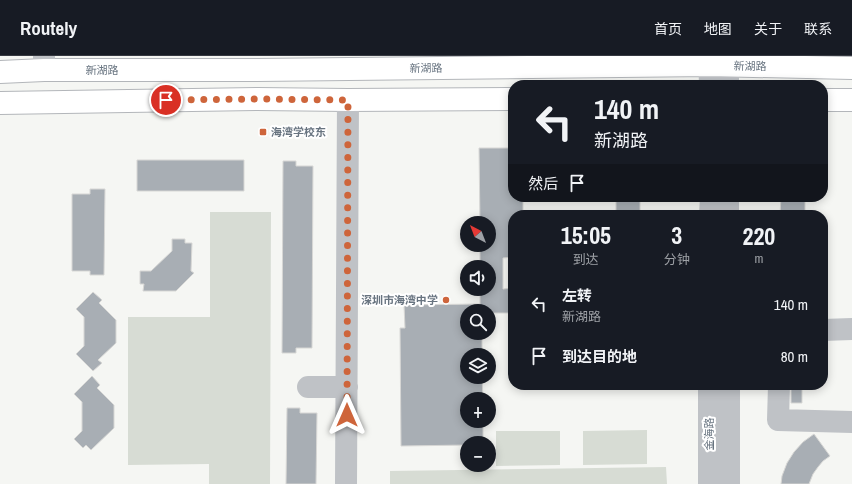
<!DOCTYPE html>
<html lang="zh">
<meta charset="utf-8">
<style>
:root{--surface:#171b24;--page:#20242c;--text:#f1f3f6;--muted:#9ea1a6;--line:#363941}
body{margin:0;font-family:"Archivo Narrow","Noto Sans SC",sans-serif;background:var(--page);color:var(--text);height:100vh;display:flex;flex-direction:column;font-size:15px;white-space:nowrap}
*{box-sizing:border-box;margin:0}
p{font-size:13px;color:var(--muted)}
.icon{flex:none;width:22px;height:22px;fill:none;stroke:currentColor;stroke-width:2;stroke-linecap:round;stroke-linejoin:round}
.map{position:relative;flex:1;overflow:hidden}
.panel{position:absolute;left:508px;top:154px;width:320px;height:180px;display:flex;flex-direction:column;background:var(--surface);border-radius:16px;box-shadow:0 2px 10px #0003}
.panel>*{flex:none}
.banner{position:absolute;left:508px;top:24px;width:320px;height:122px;border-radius:16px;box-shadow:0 2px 10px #0003;background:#171b24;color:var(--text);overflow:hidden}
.needle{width:26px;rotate:318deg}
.buttons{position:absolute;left:460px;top:160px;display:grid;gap:8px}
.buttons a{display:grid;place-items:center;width:36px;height:36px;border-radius:50%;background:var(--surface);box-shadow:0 2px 10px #0003;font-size:20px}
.pin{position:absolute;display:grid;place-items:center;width:34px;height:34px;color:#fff;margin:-17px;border:2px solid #fff;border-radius:50%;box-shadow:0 1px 4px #0007}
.me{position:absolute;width:44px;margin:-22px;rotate:0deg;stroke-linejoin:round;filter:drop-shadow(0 0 3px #0008)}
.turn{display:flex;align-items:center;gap:14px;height:84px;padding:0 20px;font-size:18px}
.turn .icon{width:52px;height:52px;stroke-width:2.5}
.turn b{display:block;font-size:28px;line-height:34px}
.then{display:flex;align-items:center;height:38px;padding:0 20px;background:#0003;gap:8px;font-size:15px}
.eta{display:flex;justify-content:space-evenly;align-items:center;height:68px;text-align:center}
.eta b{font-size:24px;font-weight:700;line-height:28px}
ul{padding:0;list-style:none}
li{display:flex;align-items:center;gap:12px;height:52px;padding:0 20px}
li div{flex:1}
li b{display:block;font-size:15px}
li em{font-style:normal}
header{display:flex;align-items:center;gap:24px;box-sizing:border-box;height:56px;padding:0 20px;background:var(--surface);border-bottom:1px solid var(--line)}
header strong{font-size:19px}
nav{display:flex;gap:22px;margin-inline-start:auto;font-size:14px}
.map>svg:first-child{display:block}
.green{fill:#d7dcd4}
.building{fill:#a8aeb4;stroke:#d7d7d5}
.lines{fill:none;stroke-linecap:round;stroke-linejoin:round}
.major-casing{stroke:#b3b6ba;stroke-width:24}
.minor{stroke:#bfc2c6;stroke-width:22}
.major{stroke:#fff;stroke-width:22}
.route{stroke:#ce653b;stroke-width:7;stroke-dasharray:0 12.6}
.poi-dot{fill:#ce653b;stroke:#fff;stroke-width:1.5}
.labels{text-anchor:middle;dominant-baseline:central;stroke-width:4;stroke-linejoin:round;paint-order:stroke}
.street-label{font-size:11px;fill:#687480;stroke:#fff}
.poi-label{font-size:11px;font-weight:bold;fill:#687480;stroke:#fff;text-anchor:start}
</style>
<header>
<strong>Routely</strong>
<nav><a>首页</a><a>地图</a><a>关于</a><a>联系</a></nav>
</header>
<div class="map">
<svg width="852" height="428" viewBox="0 0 852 428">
<rect width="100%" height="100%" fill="#f5f6f3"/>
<!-- green -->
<path class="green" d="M210 156H271L270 428H209V408L128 409V261H210Z
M647 374V408L583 409V375Z
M496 375H560V409L496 410Z
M666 411 667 428H390V415Z"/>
<!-- building -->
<path class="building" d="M479 92H513V141H523V159H513V201L503 202V233L513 232V257H489V255H467V277H482V299H467V321H482L483 343H467V365H483V387H467V389L401 390 400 272H405L404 249 480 248V233H489V211H480V189H489V167H480Z
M137 104H244V135H137Z
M283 105H296V110H313L312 292H296V297H282Z
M90 133H105L104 219H90V215H72V138H90Z
M616 141H640V159H616Z
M781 141H805V159H780Z
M172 183H185V187H192L191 215 194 217 176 235H143L144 228H140V215H151L172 195Z
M93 236 102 244 99 247 116 264V287L98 304 102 307 93 315 76 298 84 290V261L76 253Z
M92 320 100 329 97 332 114 349V372L91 394 86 389 83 392 74 383 82 375V346L74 338Z
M791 329H802V347H791Z
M287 352H300V357H317L316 428H286Z
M814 378 830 400 823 405 818 411 813 418 809 428H781L782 420 787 407 794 396 803 386Z"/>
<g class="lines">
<!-- major casing -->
<g class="major-casing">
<path id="major" d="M0 16 44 14H257L710 9 852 12
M823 44H852
M0 47 257 43 348 44 513 43"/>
</g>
<!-- minor -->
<path class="minor" d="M44 0V14
M709 0 710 29
M728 29V0
M728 141V159
M710 159 711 141
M823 274 852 273
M709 329V428
M729 329V428
M779 329 778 364 852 366
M308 331H347
M346 428 348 44"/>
<!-- major -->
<use href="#major" class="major"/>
</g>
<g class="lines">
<!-- route -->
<path class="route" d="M166 44 257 43 348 44 347 359"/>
</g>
<!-- markers -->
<g class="poi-dot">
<rect x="259" y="72" width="8" height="8" rx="2"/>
<circle cx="446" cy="244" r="4"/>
</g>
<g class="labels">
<!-- street labels -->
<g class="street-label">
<text transform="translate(750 10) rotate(1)">新湖路</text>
<text transform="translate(426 12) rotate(-1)">新湖路</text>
<text x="102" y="14">新湖路</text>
<text transform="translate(709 378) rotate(-90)">金海路</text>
</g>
<!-- poi labels -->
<g class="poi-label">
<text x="271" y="76">海湾学校东</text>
<text x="438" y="244" text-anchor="end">深圳市海湾中学</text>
</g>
</g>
</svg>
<div class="buttons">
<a><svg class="needle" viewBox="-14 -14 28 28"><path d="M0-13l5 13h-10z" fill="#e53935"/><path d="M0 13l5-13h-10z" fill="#9ea1a6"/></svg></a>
<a><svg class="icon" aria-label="sound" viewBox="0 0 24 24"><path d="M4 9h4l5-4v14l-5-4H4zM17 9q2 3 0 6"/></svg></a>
<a><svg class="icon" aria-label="search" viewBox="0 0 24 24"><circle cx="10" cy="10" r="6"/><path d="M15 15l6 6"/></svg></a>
<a><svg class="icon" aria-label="layers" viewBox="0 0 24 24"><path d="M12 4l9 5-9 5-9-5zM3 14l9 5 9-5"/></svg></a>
<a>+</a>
<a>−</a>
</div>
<div class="pin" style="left:166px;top:44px;background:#d93025"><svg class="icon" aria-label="arrive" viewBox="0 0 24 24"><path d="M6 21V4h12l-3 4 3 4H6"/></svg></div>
<svg class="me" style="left:347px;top:359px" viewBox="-20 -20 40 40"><path d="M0-17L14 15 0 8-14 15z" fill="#ce653b" stroke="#fff" stroke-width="4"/></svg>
<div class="banner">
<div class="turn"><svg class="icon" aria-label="left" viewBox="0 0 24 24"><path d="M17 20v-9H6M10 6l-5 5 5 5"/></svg><div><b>140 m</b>新湖路</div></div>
<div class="then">然后<svg class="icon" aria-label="arrive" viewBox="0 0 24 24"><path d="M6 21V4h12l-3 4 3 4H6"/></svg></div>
</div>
<section class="panel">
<div class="eta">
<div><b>15:05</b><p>到达</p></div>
<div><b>3</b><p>分钟</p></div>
<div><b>220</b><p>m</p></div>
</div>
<ul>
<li><svg class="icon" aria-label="left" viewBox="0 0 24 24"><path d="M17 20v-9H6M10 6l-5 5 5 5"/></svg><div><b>左转</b><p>新湖路</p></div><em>140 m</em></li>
<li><svg class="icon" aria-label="arrive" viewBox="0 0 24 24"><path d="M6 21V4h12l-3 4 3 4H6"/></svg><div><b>到达目的地</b></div><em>80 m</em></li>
</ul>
</section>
</div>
